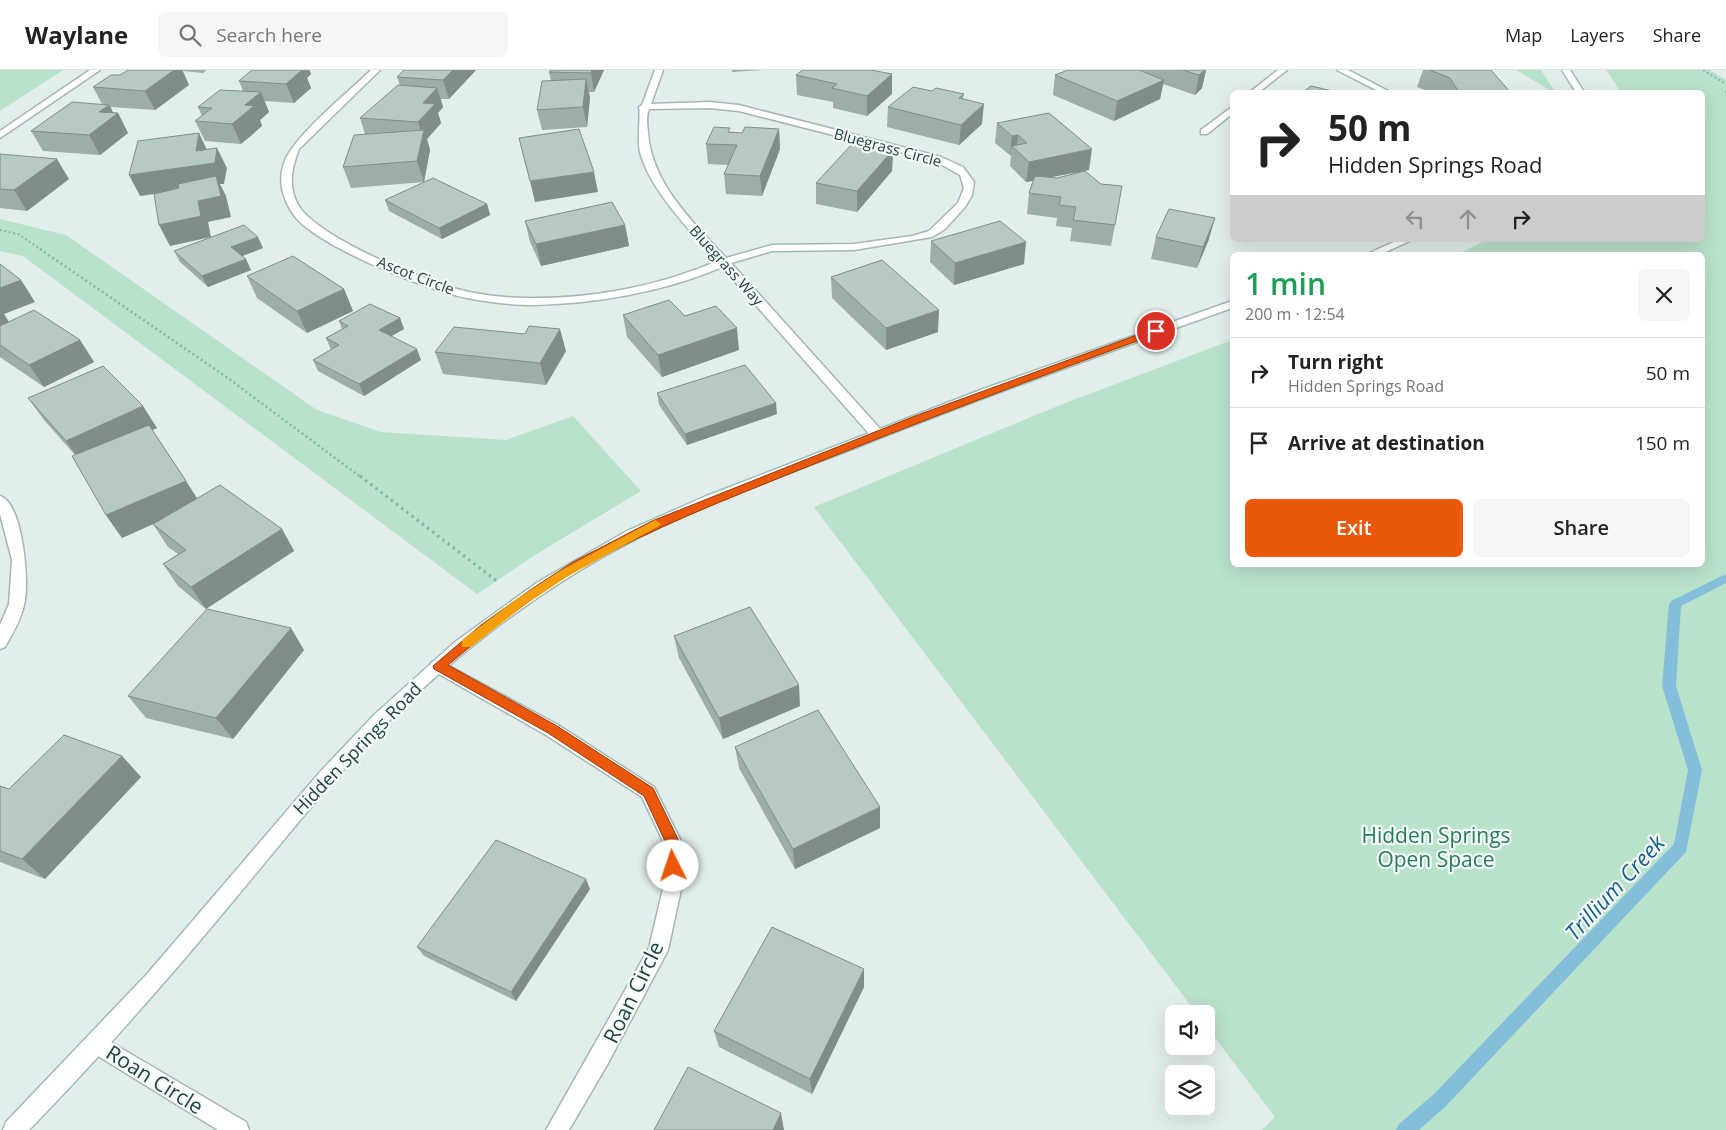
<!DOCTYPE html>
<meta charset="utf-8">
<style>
:root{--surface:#fff;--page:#f6f6f6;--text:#222;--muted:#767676;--line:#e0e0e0;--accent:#ea580c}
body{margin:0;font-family:"Open Sans",sans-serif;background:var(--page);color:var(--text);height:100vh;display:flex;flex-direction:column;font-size:19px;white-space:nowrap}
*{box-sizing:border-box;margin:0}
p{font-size:16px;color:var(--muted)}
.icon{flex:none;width:28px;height:28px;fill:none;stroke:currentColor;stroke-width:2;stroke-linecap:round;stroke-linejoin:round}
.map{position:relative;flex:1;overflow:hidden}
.sheet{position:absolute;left:1230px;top:182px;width:475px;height:315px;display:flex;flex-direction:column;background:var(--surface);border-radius:8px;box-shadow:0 5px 20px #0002}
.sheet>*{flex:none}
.top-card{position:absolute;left:1230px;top:20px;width:475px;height:152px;border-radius:8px;box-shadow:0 5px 20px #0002;background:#fff;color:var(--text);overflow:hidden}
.buttons{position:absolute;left:1165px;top:935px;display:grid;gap:10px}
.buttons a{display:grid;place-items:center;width:50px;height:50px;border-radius:8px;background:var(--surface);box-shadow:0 5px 20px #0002;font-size:25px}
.pin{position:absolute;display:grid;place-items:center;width:42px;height:42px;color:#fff;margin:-21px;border:2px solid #fff;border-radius:50%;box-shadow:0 1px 5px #0007}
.me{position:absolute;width:55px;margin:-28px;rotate:356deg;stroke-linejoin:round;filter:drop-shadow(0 0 4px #0008)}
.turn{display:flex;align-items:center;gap:18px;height:105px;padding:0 15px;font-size:22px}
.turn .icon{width:65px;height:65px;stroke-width:2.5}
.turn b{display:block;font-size:35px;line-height:42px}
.lanes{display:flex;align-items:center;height:48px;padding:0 15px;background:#0003;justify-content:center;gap:25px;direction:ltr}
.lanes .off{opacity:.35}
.round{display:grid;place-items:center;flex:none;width:52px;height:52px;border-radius:8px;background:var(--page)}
.head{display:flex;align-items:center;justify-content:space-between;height:85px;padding:0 15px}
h1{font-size:30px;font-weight:600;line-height:38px;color:#1e9e55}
.cta{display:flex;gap:10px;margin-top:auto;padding:10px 15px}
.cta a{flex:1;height:58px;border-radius:8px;background:var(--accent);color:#fff;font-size:20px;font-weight:600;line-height:58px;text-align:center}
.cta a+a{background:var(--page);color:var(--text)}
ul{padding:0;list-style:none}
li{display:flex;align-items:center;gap:15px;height:70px;padding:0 15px;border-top:1px solid var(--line)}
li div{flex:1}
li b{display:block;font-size:19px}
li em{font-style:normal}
header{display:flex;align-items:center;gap:30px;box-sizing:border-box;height:70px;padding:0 25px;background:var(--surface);border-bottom:1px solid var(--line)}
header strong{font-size:24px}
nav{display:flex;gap:28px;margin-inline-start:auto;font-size:18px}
.search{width:350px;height:45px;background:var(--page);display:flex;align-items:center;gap:12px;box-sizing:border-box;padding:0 18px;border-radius:8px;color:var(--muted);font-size:19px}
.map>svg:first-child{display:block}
.green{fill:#b9e2cb}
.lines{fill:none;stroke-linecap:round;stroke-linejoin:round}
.stream{fill:#84beda;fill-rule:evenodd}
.minor-casing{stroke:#a4b7b4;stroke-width:3}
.tertiary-casing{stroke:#a4b7b4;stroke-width:3}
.secondary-casing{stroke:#9fbbb7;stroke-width:3}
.path-far2{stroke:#7fb6ae;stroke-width:2;stroke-dasharray:2 2.5;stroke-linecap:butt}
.path-far1{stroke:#7fb6ae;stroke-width:2.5;stroke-dasharray:2 3;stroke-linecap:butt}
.path{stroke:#7fb6ae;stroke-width:3;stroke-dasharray:2.5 4;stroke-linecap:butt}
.minor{fill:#fff;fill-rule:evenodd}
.tertiary{fill:#fff;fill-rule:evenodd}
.secondary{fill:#fff;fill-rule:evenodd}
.wall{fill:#9dada9}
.shaded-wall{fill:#808d8a}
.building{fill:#b7c9c5;stroke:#808d8a}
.route{fill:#ea580c;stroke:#983908}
.slow{fill:#f59e0b}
.labels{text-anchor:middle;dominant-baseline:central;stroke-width:4.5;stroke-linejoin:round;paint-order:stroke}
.far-street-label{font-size:15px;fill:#20423f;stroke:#f4faf8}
.street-label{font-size:18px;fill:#20423f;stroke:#f4faf8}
.near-park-label{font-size:21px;fill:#257e57;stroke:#f4faf8}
.near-street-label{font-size:21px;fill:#20423f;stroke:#f4faf8}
.near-water-label{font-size:22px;font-style:italic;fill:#125e86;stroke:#f4faf8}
</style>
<header>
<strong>Waylane</strong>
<div class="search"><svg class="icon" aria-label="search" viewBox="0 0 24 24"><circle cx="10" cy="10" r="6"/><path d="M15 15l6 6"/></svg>Search here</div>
<nav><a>Map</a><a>Layers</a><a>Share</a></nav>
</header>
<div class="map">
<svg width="1726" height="1060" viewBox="0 0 1726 1060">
<rect width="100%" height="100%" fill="#e2eeeb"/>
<!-- green -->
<path class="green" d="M0 0H63L0 41Z
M1516 0H1541L1555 22H1553Z
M1606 0H1710L1726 10V1060H1262L1275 1047 1206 956V944H1197L814 437 1060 335 1232 270V495H1702V185H1456L1487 170H1702V22H1621Z
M0 149 66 165 317 340 381 362 506 370 573 346 641 421 535 485 477 524 23 186 0 181Z"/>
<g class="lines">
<!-- stream -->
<path class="stream" d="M1726 504V513L1681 536 1676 616 1702 700 1686 782 1445 1037 1419 1060H1396L1399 1054 1433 1025 1674 774 1688 700 1662 616 1669 534 1671 531Z"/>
<!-- minor casing -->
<g class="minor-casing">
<path id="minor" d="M371 0H380L299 79C292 97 288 115 297 133 315 168 431 214 469 222 489 226 509 228 529 228 591 229 660 216 717 191 692 163 649 119 640 82 637 71 641 43 639 37L642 35 655 0H663L651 34 709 32 739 35 941 87 963 97 974 112 972 125 965 137 945 159 932 167 854 180 772 181 731 193 882 361 883 364 882 367H872L722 197C664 222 594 234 531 235 510 235 488 232 467 228 426 220 325 179 297 149 284 133 277 113 284 93 293 66 349 22 371 0ZM709 38 739 41 935 91 960 105 964 118 958 133 929 161 912 166 854 174 772 175 726 188C693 152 651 113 648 62 647 54 646 47 649 39Z
M1278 0H1287L1259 22H1250Z
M1337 0H1348L1390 22H1380Z
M1232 37V44L1207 64H1201V60Z
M0 426C23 433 30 514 24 535 21 549 12 565 5 577L0 579V555L9 534 12 490 0 444Z
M438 590 558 655 654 717 680 769 683 810 668 880 607 995 569 1060H546L649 878 665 810 662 769 642 727 546 665 432 600 430 596 432 592Z
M97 964 246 1052 249 1060H218L90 981 87 974 90 967Z"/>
</g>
<!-- tertiary casing -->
<g class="tertiary-casing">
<path id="tertiary" d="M90 0H100L0 68V61Z"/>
</g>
<!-- secondary casing -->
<g class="secondary-casing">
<path id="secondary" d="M1562 0H1570L1584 22H1576Z
M1398 170H1412L1379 185H1365Z
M1232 231V238C1108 282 983 327 860 376 785 405 709 432 638 468 567 504 500 551 440 603 360 672 296 756 229 836 165 913 99 988 29 1060H3L6 1052 147 904 320 702 375 644 455 572 538 512 627 461 704 427 983 319Z"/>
</g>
<!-- path-far2 -->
<path class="path-far2" d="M1703 0 1726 14
M1726 21V26
M0 160 18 164 42 180"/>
<!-- path-far1 -->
<path class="path-far1" d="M40 179 225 306 362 408"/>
<!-- path -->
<path class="path" d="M360 406 498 512"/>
<!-- minor -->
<use href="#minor" class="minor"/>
<!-- tertiary -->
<use href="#tertiary" class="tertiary"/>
<!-- secondary -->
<use href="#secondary" class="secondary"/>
</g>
<!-- wall -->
<path class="wall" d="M128 0H207L203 3 183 1 189 15 155 40 111 37 113 43H118L128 63 100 85 43 81 31 61 102 34 93 17 120 5Z
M252 0H309L311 4 307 8 311 18 294 33 264 31 269 42 260 50 262 56 241 74 205 71 195 51 202 46 198 37 243 21 239 11Z
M476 0 449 29H441L443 37 438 43 441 53 427 69 430 80 424 112 351 118 343 97 365 64 360 48 400 15 397 7Z
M551 0H604L594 22H589L590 28 587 57 542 60 537 40 551 11 549 2Z
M732 0H765L732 2Z
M1068 0H1206L1202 18 1195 25 1163 14 1160 29 1114 51 1053 25 1055 5Z
M1423 0H1491L1510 22H1431L1417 17Z
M892 4V24L867 46 833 38V32L797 25 796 5Z
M932 21 964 24 963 29 982 54 959 75 887 57 888 37Z
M997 53 1089 100 1051 107 1115 155 1111 176 1070 171 1072 158 1056 156 1057 148 1027 144 1029 123 1033 111 1026 112 1010 96 1011 86 995 73Z
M779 59 780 79 762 126 726 124 724 104 728 95 708 94 706 74 730 62 742 63Z
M893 80 892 101 857 142 816 134V113Z
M0 85 69 109 27 141 0 138Z
M385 130 487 134 490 145 442 169 389 141Z
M525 151 625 155 629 176 541 196 530 172Z
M1156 167 1209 169 1197 198 1151 189Z
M931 171 1024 194 954 215 930 192Z
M263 178 242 186 251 200 208 217 180 192 174 181Z
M247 206 344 219 353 241 307 263 257 228Z
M831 207 938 262 886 280 832 228Z
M623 245 685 246 739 280 662 307 627 267Z
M400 248 404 259 391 266 421 290 364 326 318 301 313 290 331 280 326 268 342 259 339 251Z
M0 256 80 270 94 292 44 317 0 287Z
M566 281 546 315 443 304 435 282Z
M657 323 777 344 687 375 659 335Z
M28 328 157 358 152 360 197 428 282 459 294 481 206 539 178 516 163 494 178 484 168 477 153 454 155 453 122 468 106 445 75 385 44 350Z
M674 566 800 636 723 669 679 588Z
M304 580 233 669 146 648 128 626Z
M735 677 880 737V758L795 799 739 698Z
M122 686 141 707 45 809 0 792V716L9 719Z
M590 819 516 931 424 886 417 877Z
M864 917 812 1024 719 977 714 961Z"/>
<!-- shaded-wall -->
<path class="shaded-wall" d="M174 0H182L189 15 155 40 145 21Z
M289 0H309L311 4 307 8 311 18 294 33 286 14Z
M453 0H476L449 29 443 10Z
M592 0H604L594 22 591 3Z
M1205 0H1206L1202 18 1195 25 1199 5Z
M892 4V24L867 46V26Z
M586 9 590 28 587 57 583 37Z
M1164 10 1160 29 1114 51 1117 31Z
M437 18 443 37 438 43 441 53 427 69 430 80 424 112 417 91 423 67 418 52 423 33Z
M261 22 269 42 260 50 262 56 241 74 232 54 245 35Z
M984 34 982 54 959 75 961 55Z
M109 35 115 46 118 43 128 63 100 85 89 65 99 42Z
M779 59 780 79 762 126 760 106Z
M199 63 209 84 217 78 227 98 224 114H220L226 126 231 147 208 152 211 167 170 176 159 155 198 131 218 115 140 126 129 105 196 81Z
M1018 65 1016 80 1012 76 1010 86 1012 66Z
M1092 79 1089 100 1026 112 1029 92Z
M893 80 892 101 857 142V121Z
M57 89 69 109 27 141 14 120Z
M594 102 598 122 535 132 530 111Z
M487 134 490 145 442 169 439 158Z
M1215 148 1209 169 1197 198 1203 177Z
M625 155 629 176 541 196 536 174Z
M258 167 263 178 237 188 231 177Z
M1026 172 1024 194 954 215 955 193Z
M246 189 251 200 208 217 202 206Z
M21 210 35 232 4 244 9 252 0 256V218Z
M344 219 353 241 307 263 297 241Z
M939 240 938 262 886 280V258Z
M400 248 404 259 383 271 379 260Z
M737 258 739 280 662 307 658 285Z
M560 259 566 281 546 315 540 293Z
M80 270 94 292 44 317 29 295Z
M417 279 421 290 364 326 359 314Z
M776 333 777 344 687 375 685 364Z
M143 336 157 358 82 393 66 371Z
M186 411 200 433 122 468 106 445Z
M282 459 294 481 206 539 191 517Z
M291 558 304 580 233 669 216 648Z
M799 615 800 636 723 669 719 648Z
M122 686 141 707 45 809 22 789Z
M880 737V758L795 799 793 779Z
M586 809 590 819 516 931 511 922Z
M864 899V917L812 1024 810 1009Z
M781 1043 784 1060H773Z"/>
<!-- building -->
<path class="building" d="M128 0H174L145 21 93 17 111 5H120Z
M252 0H302L286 14 239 11Z
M404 0H453L443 10 397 7Z
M551 0H592L591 3 549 2Z
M803 0H871L892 4 867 26 832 18 837 14 796 5Z
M1068 0H1140H1139L1164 10 1117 31 1055 5Z
M1183 0H1205L1199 5Z
M1430 0H1491L1510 22H1459L1450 8Z
M586 9 583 37 537 40 542 11Z
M398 15 437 18 423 33 435 34 418 52 360 48Z
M1311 16 1337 22H1303Z
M913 17 932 21 936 18 964 24 959 28 984 34 961 55 888 37Z
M220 20 261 22 245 35 254 36 232 54 195 51 212 38 198 37Z
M72 32 109 35 99 42 118 43 89 65 31 61Z
M1049 43 1092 79 1029 92 1012 76 1027 73 1018 65 1012 66 997 53Z
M714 57 730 58 728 62 742 63 745 57 779 59 760 106 724 104 737 75 706 74Z
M579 59 594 102 530 111 519 68Z
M424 60 417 91 343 97 354 65Z
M199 63 196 81 217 78 215 93 129 105 138 71Z
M853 73 893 80 857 121 816 113Z
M0 85V84L57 89 14 120 0 119Z
M1085 101 1101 114 1122 116 1115 155 1073 150 1076 137 1059 135 1061 127 1029 123 1035 106 1057 108Z
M216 106 221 126 198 131 201 146 159 155 154 124 179 118 178 114Z
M433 108 487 134 439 158 385 130Z
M612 132 625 155 536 174 525 151Z
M1169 139 1215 148 1203 177 1156 167Z
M1000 151 1026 172 955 193 931 171Z
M244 155 258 167 231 177 246 189 202 206 174 181Z
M293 186 344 219 297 241 247 206Z
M882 190 939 240 886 258 831 207Z
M0 194 21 210 0 218Z
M669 230 685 246 716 236 737 258 658 285 623 245Z
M370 234 400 248 379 260 417 279 359 314 313 290 339 275 326 268 348 256 339 251Z
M34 240 80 270 29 295 0 275V256Z
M529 256 560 259 540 293 435 282 454 257 525 264Z
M745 295 776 333 685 364 657 323Z
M103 296 143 336 66 371 28 328Z
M149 355 186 411 106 445 72 386Z
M220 415 282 459 191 517 163 494 186 480 153 454Z
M750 537 799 615 719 648 674 566Z
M207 539 291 558 216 648 128 626Z
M818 640 880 737 793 779 735 677Z
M64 665 122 686 22 789 0 781V716L9 719Z
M496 770 586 809 511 922 417 877Z
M772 857 864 899 810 1009 714 961Z
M688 997 781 1043 773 1060H654Z"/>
<!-- route -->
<path class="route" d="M1156 258 1159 259V263C1038 307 918 352 799 400 725 430 652 458 582 497 534 525 490 560 448 595L557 656 653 718 678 769 680 796 678 800 673 802 668 800 664 769 644 726 548 663 434 599 433 596 481 555 533 518 573 492 652 451 915 346Z"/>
<!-- slow -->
<path class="slow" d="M655 450 661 454 659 456 568 506 526 534 471 577H462V570L518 528 560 501Z"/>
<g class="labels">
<!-- far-street labels -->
<g class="far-street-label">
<text transform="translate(888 77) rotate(15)">Bluegrass Circle</text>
<text transform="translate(727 195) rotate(48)">Bluegrass Way</text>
<text transform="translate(416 205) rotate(21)">Ascot Circle</text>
</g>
<!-- street labels -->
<g class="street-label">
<text transform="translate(357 678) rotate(-46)">Hidden Springs Road</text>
</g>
<!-- near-park labels -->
<g class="near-park-label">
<text x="1436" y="765">Hidden Springs<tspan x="1436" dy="24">Open Space</tspan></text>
</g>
<!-- near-street labels -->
<g class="near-street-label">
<text transform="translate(633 922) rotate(-64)">Roan Circle</text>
<text transform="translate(155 1009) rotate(32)">Roan Circle</text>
</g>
<!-- near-water labels -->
<g class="near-water-label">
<text transform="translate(1614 817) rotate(-47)">Trillium Creek</text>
</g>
</g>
</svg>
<div class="buttons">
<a><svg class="icon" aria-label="sound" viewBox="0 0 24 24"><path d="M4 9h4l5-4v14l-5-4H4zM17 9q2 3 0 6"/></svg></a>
<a><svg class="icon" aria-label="layers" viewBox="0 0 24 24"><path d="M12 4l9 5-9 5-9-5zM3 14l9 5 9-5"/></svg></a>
</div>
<div class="pin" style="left:1156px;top:261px;background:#d93025"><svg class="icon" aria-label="arrive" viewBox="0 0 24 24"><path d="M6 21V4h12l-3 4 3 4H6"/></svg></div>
<svg class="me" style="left:673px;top:796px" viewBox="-20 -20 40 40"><circle r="19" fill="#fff"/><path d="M0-13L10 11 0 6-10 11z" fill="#ea580c"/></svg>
<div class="top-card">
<div class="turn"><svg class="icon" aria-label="right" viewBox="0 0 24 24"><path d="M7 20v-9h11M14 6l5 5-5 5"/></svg><div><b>50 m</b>Hidden Springs Road</div></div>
<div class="lanes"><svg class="icon off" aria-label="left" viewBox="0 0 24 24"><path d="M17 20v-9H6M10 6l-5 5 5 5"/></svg><svg class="icon off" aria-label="ahead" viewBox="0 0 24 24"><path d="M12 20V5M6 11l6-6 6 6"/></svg><svg class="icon" aria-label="right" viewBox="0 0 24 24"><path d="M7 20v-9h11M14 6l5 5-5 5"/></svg></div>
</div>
<section class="sheet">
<div class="head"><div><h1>1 min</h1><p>200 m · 12:54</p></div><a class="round"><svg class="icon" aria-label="close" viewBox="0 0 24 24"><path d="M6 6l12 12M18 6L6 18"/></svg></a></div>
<ul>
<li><svg class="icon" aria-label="right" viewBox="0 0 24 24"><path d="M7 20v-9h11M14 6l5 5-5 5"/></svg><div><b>Turn right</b><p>Hidden Springs Road</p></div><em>50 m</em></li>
<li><svg class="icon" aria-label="arrive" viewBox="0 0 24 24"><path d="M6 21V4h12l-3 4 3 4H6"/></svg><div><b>Arrive at destination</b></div><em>150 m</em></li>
</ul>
<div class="cta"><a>Exit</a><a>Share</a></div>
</section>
</div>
